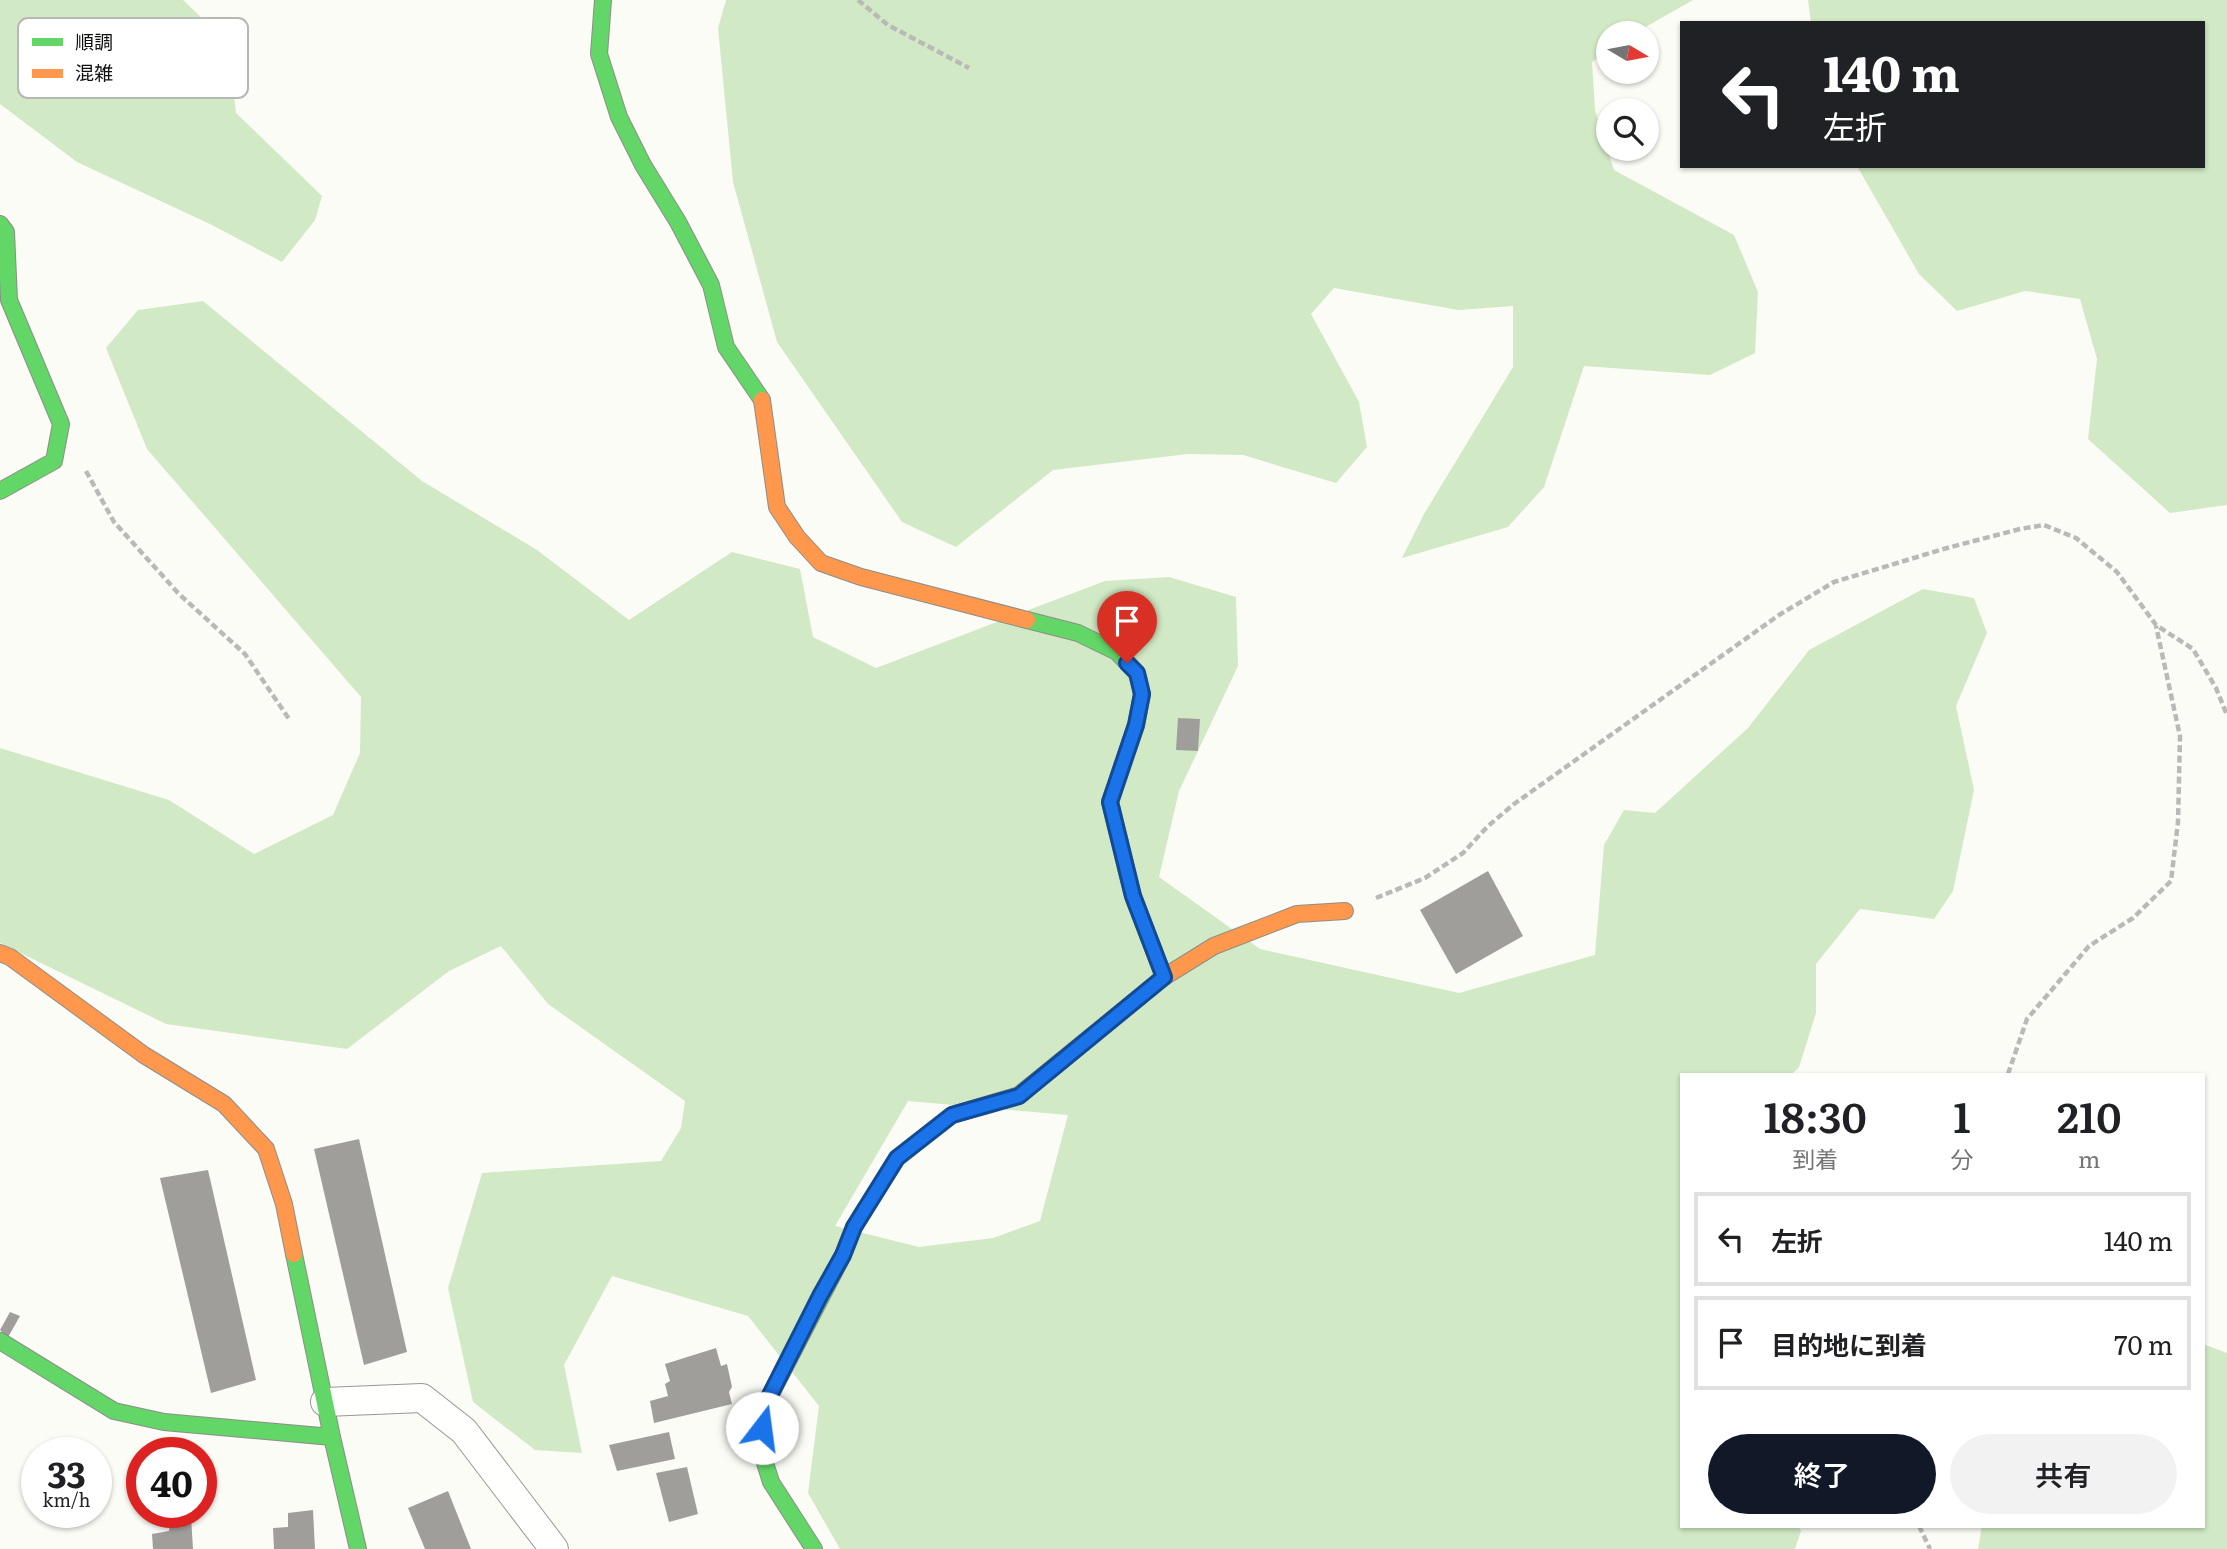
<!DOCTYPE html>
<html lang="ja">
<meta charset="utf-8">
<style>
:root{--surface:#fff;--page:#f2f2f2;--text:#202124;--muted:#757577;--line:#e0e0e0;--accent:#111827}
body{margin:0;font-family:Literata,"Noto Sans JP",serif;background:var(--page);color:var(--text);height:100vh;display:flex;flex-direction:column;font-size:26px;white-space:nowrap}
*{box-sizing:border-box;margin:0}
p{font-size:23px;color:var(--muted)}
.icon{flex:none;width:38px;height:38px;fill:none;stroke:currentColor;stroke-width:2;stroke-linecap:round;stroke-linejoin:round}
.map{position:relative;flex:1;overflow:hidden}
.details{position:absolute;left:1680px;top:1073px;width:525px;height:455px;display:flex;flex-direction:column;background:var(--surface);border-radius:0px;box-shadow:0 2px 5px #0004}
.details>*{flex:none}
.guide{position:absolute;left:1680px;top:21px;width:525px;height:147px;border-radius:0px;box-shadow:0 2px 5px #0004;background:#202124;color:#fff;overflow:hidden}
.needle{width:46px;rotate:100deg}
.controls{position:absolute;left:1596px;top:21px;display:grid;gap:14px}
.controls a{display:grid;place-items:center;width:63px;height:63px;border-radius:50%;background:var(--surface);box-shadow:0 2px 5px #0004;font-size:35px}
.speed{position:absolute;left:21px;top:1437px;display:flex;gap:14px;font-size:35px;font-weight:700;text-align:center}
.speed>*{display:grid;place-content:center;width:91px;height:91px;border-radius:50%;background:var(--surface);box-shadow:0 2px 5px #0004;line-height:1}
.speed small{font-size:18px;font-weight:400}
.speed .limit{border:10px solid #d22;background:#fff;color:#111}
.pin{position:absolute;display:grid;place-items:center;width:60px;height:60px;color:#fff;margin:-72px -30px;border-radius:50% 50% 50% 0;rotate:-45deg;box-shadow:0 0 7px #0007}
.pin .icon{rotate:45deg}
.me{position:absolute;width:77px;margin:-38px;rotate:15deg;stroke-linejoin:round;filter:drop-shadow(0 0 5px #0008)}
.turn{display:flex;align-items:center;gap:24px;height:147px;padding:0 28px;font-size:32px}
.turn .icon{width:91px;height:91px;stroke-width:2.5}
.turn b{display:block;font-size:49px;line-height:60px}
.eta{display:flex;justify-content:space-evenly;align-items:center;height:119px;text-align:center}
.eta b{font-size:42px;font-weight:600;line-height:49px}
.button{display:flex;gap:14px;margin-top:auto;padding:14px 28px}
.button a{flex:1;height:80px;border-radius:42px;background:var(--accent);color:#fff;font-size:28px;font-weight:600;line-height:80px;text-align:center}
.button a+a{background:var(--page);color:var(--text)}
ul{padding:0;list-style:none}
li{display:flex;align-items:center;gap:21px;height:94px;margin:0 14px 10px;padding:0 14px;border:4px solid var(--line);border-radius:0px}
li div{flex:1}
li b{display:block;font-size:26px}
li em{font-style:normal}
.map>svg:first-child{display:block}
.forest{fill:#d1e9c4;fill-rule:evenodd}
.building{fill:#a09e9b}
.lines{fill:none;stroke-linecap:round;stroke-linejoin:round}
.street-casing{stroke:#969694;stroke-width:30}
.fast-casing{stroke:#8d8d8a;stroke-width:18}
.slow-casing{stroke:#8d8d8a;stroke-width:18}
.path{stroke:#b9b9b8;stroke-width:4.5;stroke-dasharray:7 3.5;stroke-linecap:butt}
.street{stroke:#fffffe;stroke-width:28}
.fast{stroke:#63d668;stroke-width:16}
.slow{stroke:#ff974d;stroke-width:16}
.route-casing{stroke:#114b97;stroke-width:18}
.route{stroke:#1a73e8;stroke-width:12}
.key{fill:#fff;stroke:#b7b7b7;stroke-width:2}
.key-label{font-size:19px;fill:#101010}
</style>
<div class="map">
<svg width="2227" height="1549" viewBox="0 0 2227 1549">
<rect width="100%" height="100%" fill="#fcfcf6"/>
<!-- forest -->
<path class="forest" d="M0 0H183L228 43 236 113 322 196 315 220 282 262 212 225 77 162 0 104Z
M726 0H1693L1635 33H1608V51L1592 62 1595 110 1614 170 1734 235 1758 292 1755 353 1710 375 1584 366 1544 487 1508 527 1402 558 1424 514 1513 367V306L1458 310 1334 288 1311 314 1359 402 1367 447 1336 483 1243 455 1188 454 1053 470 956 547 902 522 777 342 733 182 718 28Z
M1808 0H2227V505L2170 513 2088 439 2097 359 2080 299 2025 291 1957 311 1919 274 1857 166H2203V23H1811Z
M203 301 422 481 537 550 629 620 732 552 800 569 813 637 876 668 1105 581 1169 577 1236 597 1238 666 1179 791 1159 877 1260 949 1459 993 1595 955 1604 845 1624 810 1655 813 1748 728 1809 650 1923 589 1974 598 1987 633 1956 706 1974 790 1953 891 1934 919 1860 909 1816 964V1013L1799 1067 1792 1074H1682V1526H1799L1801 1531 1795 1549H840L808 1493 819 1406 748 1316 612 1276 564 1365 582 1453 535 1450 473 1402 448 1288 482 1173 661 1161 681 1128 685 1101 548 1004 501 946 449 971 347 1049 166 1024 0 943V748L169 800 254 854 333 815 360 753 361 697 147 449 106 348 138 310ZM908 1101 1068 1115 1040 1221 993 1238 919 1247 835 1226Z
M2203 1344 2227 1353V1549H1978L1982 1526H2203Z"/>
<!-- building -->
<path class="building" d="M1178 718 1200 719 1198 751 1176 750Z
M1488 871 1523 936 1456 974 1420 910Z
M359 1139 407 1352 364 1365 314 1149Z
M208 1170 256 1380 211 1393 160 1178Z
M10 1312 20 1316 7 1339 0 1330Z
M716 1348 721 1366 727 1364 732 1387 729 1392 732 1404 654 1423 650 1401 668 1396 665 1384 670 1381 665 1364Z
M669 1432 675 1459 617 1471 609 1445Z
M687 1467 698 1514 669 1522 656 1473Z
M448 1491 471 1549H425L408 1508Z
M313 1510 315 1549H274L273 1528 288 1527V1513Z
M191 1517 193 1549H153L152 1534 169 1531 170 1519Z"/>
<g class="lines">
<!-- street casing -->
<g class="street-casing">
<path id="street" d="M325 1402 422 1398 464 1431 554 1549"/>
</g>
<!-- fast casing -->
<g class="fast-casing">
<path id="fast" d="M603 0 599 54 619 117 643 165 678 222 711 285 726 347 762 400
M0 224 6 232 9 300 61 424 54 461 0 491
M1027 620 1078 633 1117 652 1137 673 1142 694 1136 725 1110 802 1133 896 1164 977
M294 1254 332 1437 358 1549
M0 1341 114 1411 164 1422 332 1437
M814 1549 771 1482 760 1447 763 1409 843 1255 854 1227 897 1158 952 1115 1019 1095 1061 1061"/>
</g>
<!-- slow casing -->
<g class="slow-casing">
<path id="slow" d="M762 400 777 507 797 537 821 563 861 577 1027 620
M0 953 10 957 144 1055 224 1104 266 1149 284 1204 294 1254
M1061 1061 1164 977 1214 946 1297 914 1345 911"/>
</g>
<!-- path -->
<path class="path" d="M858 0 888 25 969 68
M86 471 114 522 179 594 245 654 289 719
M1376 898 1425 878 1463 853 1488 826 1514 804 1779 615 1834 582 1947 548 2020 529 2044 525 2076 538 2117 572 2156 625 2193 649 2216 688 2227 715
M2008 1074 2027 1019 2089 946 2133 918 2171 881 2178 822 2180 736 2156 626
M1919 1526 1930 1549"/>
<!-- street -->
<use href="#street" class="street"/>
<!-- fast -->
<use href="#fast" class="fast"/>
<!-- slow -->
<use href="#slow" class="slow"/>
</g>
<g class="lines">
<!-- route casing -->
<g class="route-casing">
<path id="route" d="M762 1428 763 1409 820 1296 843 1255 854 1227 897 1158 952 1115 1019 1096 1164 977 1133 896 1110 802 1136 725 1142 694 1137 673 1127 663"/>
</g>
<!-- route -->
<use href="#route" class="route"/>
</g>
<!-- legend -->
<rect x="18" y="18" width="230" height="80" rx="10" class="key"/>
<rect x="32" y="38" width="31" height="8" fill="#63d668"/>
<rect x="32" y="69" width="31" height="9" fill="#ff974d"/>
<g class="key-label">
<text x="75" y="49">順調</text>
<text x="75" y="80">混雑</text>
</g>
</svg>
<div class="controls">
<a><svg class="needle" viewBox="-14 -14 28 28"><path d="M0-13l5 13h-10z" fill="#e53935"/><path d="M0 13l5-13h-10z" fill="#757577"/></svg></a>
<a><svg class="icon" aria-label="search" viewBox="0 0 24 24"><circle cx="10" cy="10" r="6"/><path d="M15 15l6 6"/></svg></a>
</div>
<div class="speed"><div>33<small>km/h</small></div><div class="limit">40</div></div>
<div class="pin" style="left:1127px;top:663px;background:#d93025"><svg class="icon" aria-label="arrive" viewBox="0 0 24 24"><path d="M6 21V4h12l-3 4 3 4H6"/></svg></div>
<svg class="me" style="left:762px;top:1428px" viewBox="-20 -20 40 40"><circle r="19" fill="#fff"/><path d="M0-13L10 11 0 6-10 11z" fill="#1a73e8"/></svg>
<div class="guide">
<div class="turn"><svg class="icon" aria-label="left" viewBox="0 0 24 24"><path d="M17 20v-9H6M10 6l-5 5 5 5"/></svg><div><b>140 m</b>左折</div></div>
</div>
<section class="details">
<div class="eta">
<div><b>18:30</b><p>到着</p></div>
<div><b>1</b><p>分</p></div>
<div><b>210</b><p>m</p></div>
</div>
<ul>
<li><svg class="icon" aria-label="left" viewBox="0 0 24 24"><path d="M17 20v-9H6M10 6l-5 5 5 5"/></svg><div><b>左折</b></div><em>140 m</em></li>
<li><svg class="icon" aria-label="arrive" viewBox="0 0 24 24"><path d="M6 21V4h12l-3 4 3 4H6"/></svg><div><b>目的地に到着</b></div><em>70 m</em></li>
</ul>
<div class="button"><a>終了</a><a>共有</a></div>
</section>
</div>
